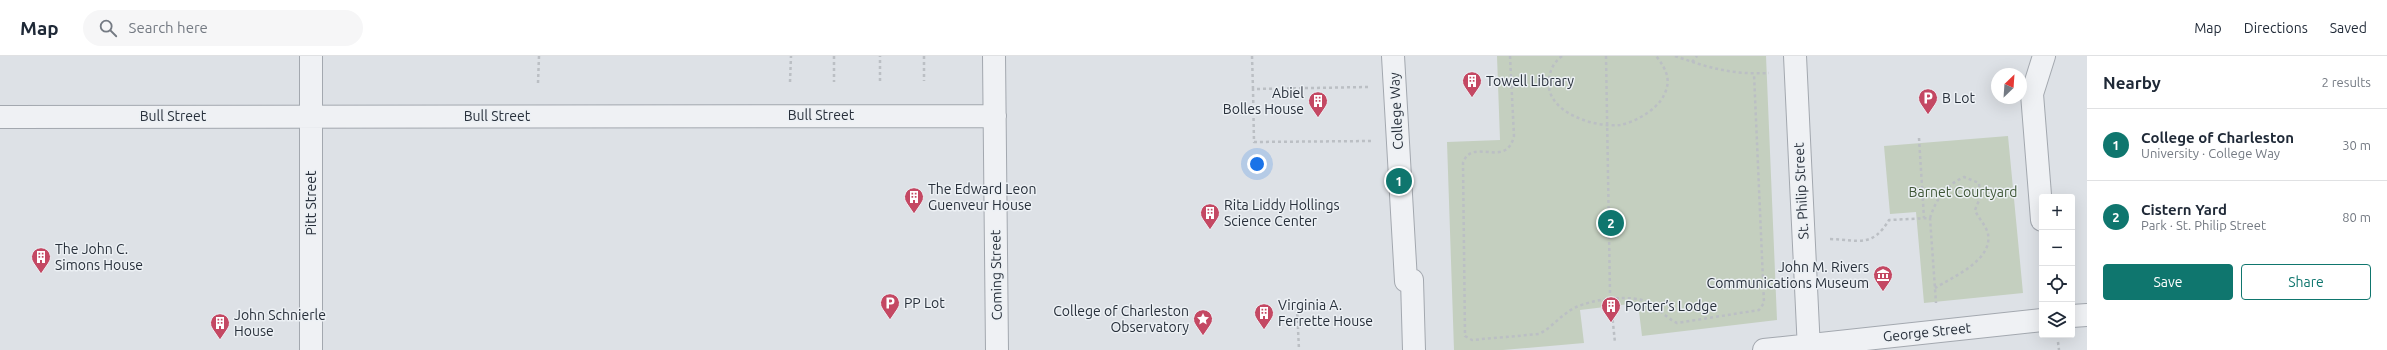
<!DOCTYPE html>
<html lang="en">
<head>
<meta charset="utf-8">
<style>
  body { margin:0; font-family:Ubuntu,sans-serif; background:#f6f6f7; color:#1f2937 }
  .controls { position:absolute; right:12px; bottom:12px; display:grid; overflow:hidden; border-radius:4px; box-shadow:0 4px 16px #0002 }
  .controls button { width:36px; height:36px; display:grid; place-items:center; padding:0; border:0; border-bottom:1px solid #e0e1e3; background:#fff; color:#1f2937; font:20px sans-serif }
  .compass { position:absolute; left:1991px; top:12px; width:36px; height:36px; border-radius:50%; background:#fff; box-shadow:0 4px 16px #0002; rotate:25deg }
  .you { position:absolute; left:1257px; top:108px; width:14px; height:14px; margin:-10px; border:3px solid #fff; border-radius:50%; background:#1a73e8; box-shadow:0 0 0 6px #1a73e833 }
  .badge { display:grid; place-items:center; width:26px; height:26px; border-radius:50%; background:#0f766e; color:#fff; font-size:13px; font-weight:700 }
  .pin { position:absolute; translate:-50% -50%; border:2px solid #fff; box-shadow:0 1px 4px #0006 }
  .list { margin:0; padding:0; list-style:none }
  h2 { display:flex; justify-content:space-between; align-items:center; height:52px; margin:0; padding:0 16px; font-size:17px }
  h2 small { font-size:13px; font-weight:400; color:#747a83 }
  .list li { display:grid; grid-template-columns:26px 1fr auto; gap:12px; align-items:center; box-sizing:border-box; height:72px; padding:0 16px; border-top:1px solid #e0e1e3 }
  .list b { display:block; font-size:15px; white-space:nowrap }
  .list p { margin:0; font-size:13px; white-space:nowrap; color:#747a83 }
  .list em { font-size:13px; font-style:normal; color:#747a83 }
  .actions { display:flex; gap:8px; padding:12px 16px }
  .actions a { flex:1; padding:9px 0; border:1px solid #0f766e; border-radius:4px; text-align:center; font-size:14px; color:#0f766e }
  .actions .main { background:#0f766e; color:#fff }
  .icon { flex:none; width:22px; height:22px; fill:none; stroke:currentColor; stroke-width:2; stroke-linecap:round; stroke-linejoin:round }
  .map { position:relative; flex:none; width:2087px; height:294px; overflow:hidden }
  header { display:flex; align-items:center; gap:24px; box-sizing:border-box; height:56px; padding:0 20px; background:#fff; border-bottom:1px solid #e0e1e3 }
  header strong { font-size:19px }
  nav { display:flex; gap:22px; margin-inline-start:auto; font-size:14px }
  .search { width:280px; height:36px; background:#f6f6f7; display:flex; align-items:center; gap:10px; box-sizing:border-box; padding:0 14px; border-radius:22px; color:#747a83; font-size:15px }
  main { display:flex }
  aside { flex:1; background:#fff }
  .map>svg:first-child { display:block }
  .green { fill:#c4cfbf }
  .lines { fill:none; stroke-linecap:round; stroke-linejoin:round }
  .minor-casing { stroke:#a3a8af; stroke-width:24 }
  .path { stroke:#bbbfc4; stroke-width:2.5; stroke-dasharray:3 3; stroke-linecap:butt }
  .minor { stroke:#eff1f4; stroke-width:22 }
  .labels { text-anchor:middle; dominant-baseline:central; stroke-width:3; stroke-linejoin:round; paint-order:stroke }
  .poi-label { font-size:14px; fill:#28303b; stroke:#ecf0f4; text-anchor:start }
  .street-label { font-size:14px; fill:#28303b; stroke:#ecf0f4 }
  .park-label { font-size:14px; fill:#3e5636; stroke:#ecf0f4 }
</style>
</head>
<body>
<header>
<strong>Map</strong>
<div class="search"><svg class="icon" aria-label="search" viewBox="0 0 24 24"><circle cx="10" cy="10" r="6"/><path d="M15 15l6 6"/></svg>Search here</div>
<nav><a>Map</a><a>Directions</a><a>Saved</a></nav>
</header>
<main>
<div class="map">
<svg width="2087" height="294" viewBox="0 0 2087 294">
  <rect width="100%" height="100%" fill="#dde1e6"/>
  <path class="green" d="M1497,0H1766L1777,264L1642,280L1638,247L1580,254L1584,287L1503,294H1454L1447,86L1500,84Z
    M2008,80L2023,237L1924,247L1916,156L1890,158L1884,90Z"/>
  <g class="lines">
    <g class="minor-casing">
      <path id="minor" d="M311,0V294
        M994,0L997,294
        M1393,0L1406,225L1412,224L1414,294
        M1795,0L1809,294
        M0,61L995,60
        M2042,164L2032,38L2044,0
        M2072,260L2087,259
        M1764,294L2042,264"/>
    </g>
    <path class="path" d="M834,0V26
      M924,0V25
      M1252,0L1253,33
      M1510,0L1514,80C1506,114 1472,80 1463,107L1465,280L1472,284L1539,278C1551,272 1557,263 1568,256C1583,244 1623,239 1642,244C1656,248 1664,261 1677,267L1759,254L1764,247L1754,18
      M1562,0C1554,6 1550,14 1549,23C1544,56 1594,72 1620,69C1635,66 1655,55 1663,41C1672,25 1667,14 1656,0
      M1606,0L1610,237L1615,287
      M1675,0C1709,12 1733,19 1769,17
      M1692,6L1697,0
      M880,25V0
      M790,26L791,0
      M538,27L539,0
      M1512,30L1548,29
      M1368,31L1253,33L1254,86L1372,85
      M1919,82L1924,162
      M1930,162C1936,143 1946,129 1964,121L1979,127L1980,142L1975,154C1978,162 1986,169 1988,178C1993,204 1953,221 1935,232
      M1830,183C1859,184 1872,192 1889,164L1930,162L1936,247
      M1297,252L1299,294
      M2058,286L2059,294"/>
    <use href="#minor" class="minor"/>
  </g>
  <defs>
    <g id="building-pin" transform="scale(1)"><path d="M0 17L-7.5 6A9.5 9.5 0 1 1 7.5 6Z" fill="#c44863" stroke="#ecf0f4"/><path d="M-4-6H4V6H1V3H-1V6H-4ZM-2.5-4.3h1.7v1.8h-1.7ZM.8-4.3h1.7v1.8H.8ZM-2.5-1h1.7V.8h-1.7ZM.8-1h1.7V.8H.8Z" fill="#fff"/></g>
    <g id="parking-pin" transform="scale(1)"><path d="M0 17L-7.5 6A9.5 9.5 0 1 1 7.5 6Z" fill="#c44863" stroke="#ecf0f4"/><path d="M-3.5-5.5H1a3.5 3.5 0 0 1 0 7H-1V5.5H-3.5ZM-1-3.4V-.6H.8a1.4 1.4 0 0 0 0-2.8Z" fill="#fff"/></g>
    <g id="museum-pin" transform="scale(1)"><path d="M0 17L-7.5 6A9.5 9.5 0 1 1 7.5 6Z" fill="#c44863" stroke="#ecf0f4"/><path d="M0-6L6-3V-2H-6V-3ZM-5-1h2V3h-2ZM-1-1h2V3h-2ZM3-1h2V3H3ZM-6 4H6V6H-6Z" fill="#fff"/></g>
    <g id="sight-pin" transform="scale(1)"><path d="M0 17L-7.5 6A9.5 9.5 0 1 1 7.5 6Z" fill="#c44863" stroke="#ecf0f4"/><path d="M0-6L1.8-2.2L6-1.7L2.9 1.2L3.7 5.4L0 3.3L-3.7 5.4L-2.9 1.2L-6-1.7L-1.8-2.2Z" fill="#fff"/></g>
  </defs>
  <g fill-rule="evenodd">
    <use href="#building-pin" x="1472" y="25"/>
    <use href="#parking-pin" x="1928" y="42"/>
    <use href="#building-pin" x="1318" y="45"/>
    <use href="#building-pin" x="914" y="141"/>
    <use href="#building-pin" x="1210" y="157"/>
    <use href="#building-pin" x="41" y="201"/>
    <use href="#museum-pin" x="1883" y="219"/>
    <use href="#parking-pin" x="890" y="247"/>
    <use href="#building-pin" x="1611" y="250"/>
    <use href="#building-pin" x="1264" y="257"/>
    <use href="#sight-pin" x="1203" y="263"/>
    <use href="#building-pin" x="220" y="267"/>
  </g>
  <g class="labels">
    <g class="poi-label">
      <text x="1486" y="25">Towell Library</text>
      <text x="1304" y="37" text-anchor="end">Abiel<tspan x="1304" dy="16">Bolles House</tspan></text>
      <text x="1942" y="42">B Lot</text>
      <text x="928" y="133">The Edward Leon<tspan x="928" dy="16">Guenveur House</tspan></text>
      <text x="1224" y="149">Rita Liddy Hollings<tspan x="1224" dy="16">Science Center</tspan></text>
      <text x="55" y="193">The John C.<tspan x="55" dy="16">Simons House</tspan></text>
      <text x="1869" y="211" text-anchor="end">John M. Rivers<tspan x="1869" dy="16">Communications Museum</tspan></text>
      <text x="904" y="247">PP Lot</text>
      <text x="1278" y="249">Virginia A.<tspan x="1278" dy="16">Ferrette House</tspan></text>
      <text x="1625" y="250">Porter’s Lodge</text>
      <text x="1189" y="255" text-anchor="end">College of Charleston<tspan x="1189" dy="16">Observatory</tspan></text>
      <text x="234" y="259">John Schnierle<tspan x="234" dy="16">House</tspan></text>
    </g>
    <g class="street-label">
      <text transform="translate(1396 55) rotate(-93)">College Way</text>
      <text x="821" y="59">Bull Street</text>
      <text x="173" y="60">Bull Street</text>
      <text x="497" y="60">Bull Street</text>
      <text transform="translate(1801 135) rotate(-93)">St. Philip Street</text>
      <text transform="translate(311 147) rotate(-90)">Pitt Street</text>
      <text transform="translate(996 219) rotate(-91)">Coming Street</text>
      <text transform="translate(1927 276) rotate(-6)">George Street</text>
    </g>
    <g class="park-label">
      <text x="1963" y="136">Barnet Courtyard</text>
    </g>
  </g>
</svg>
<div class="controls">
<button>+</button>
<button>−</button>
<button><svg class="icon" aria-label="locate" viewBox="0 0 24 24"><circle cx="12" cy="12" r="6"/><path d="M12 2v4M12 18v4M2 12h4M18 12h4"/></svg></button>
<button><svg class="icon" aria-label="layers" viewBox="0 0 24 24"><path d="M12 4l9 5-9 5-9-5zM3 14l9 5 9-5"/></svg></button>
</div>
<svg class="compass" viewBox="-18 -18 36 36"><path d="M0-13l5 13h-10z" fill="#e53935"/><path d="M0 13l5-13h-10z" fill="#747a83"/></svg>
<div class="you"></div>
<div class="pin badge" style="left:1399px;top:125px">1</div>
<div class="pin badge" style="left:1611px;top:167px">2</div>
</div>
<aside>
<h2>Nearby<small>2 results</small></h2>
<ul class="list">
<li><span class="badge">1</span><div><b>College of Charleston</b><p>University · College Way</p></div><em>30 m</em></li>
<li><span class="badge">2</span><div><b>Cistern Yard</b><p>Park · St. Philip Street</p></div><em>80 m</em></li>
</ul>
<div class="actions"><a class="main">Save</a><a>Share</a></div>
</aside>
</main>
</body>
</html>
